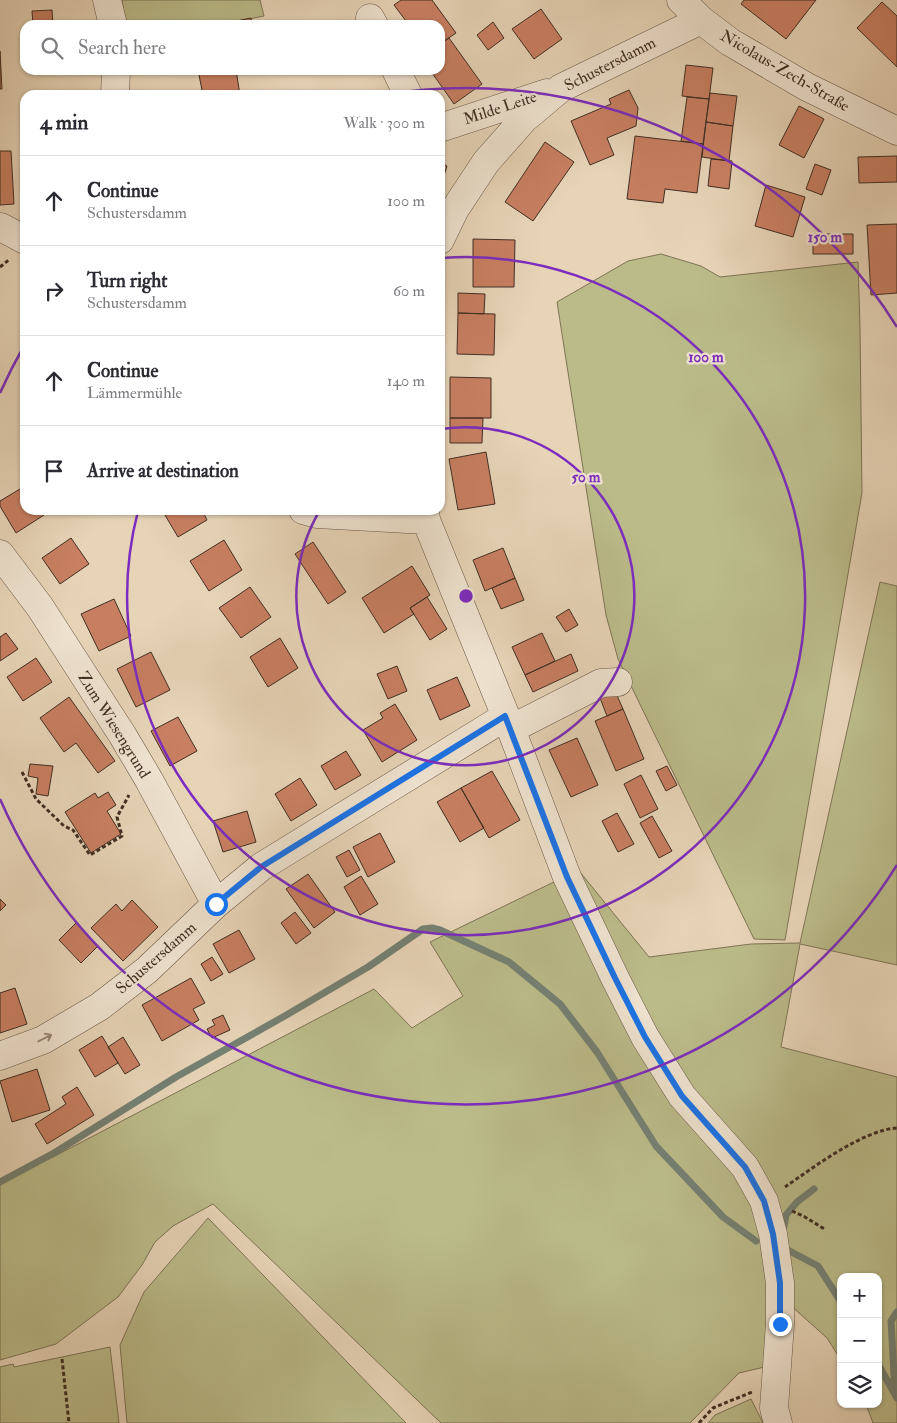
<!DOCTYPE html>
<html lang="en">
<head>
<meta charset="utf-8">
<style>
  body { margin:0; font-family:"IM FELL Double Pica",serif; background:#f7f7f7; color:#2b2b33 }
  .controls { position:absolute; right:15px; bottom:15px; display:grid; overflow:hidden; border-radius:10px; box-shadow:0 1px 4px #0004 }
  .controls button { width:45px; height:45px; display:grid; place-items:center; padding:0; border:0; border-bottom:1px solid #e1e1e2; background:#fff; color:#2b2b33; font:25px sans-serif }
  .stop { position:absolute; width:15px; height:15px; margin:-11px; border:4px solid #1a73e8; border-radius:50%; background:#fff }
  .stop.end { background:#1a73e8; border-color:#fff; box-shadow:0 1px 5px #0008 }
  .list { margin:0; padding:0; list-style:none }
  h2 { display:flex; justify-content:space-between; align-items:center; height:65px; margin:0; padding:0 20px; font-size:21px }
  h2 small { font-size:16px; font-weight:400; color:#7c7c81 }
  .list li { display:grid; grid-template-columns:32px 1fr auto; gap:15px; align-items:center; box-sizing:border-box; height:90px; padding:0 20px; border-top:1px solid #e1e1e2 }
  .list b { display:block; font-size:19px; white-space:nowrap }
  .list p { margin:0; font-size:16px; white-space:nowrap; color:#7c7c81 }
  .list em { font-size:16px; font-style:normal; color:#7c7c81 }
  .icon { flex:none; width:28px; height:28px; fill:none; stroke:currentColor; stroke-width:2; stroke-linecap:round; stroke-linejoin:round }
  .map { position:relative; flex:none; width:897px; height:1423px; overflow:hidden }
  .search { position:absolute; background:#fff; box-shadow:0 1px 4px #0004; left:20px; top:20px; width:425px; height:55px; display:flex; align-items:center; gap:12px; box-sizing:border-box; padding:0 18px; border-radius:15px; color:#7c7c81; font-size:19px }
  .panel { position:absolute; background:#fff; box-shadow:0 1px 4px #0004; left:20px; top:90px; width:425px; height:425px; border-radius:15px }
  .map>svg:first-child { display:block }
  .green { fill:#bbbb8a; stroke:#7e7456 }
  .lines { fill:none; stroke-linecap:round; stroke-linejoin:round }
  .stream { stroke:#758173; stroke-width:7 }
  .building { fill:#c87f62; stroke:#402e23 }
  .minor-casing { stroke:#6a5848; stroke-width:29 }
  .path { stroke:#402e23; stroke-width:3; stroke-dasharray:4 2.5; stroke-linecap:butt }
  .minor { stroke:#efe3d0; stroke-width:28 }
  .oneway { stroke:#98887a }
  .route { stroke:#1a73e8; stroke-width:6 }
  .ring { fill:none; stroke:#7b2cbf; stroke-width:2.5 }
  .labels { text-anchor:middle; dominant-baseline:central; stroke-width:4.5; stroke-linejoin:round; paint-order:stroke }
  .street-label { font-size:16px; fill:#402e23; stroke:#efe3d0 }
  .centre { fill:#7b2cbf; stroke:#efe3d0; stroke-width:2.5 }
  .ring-label { font-size:15px; text-anchor:middle; font-weight:bold; fill:#7b2cbf; stroke:#efe3d0; stroke-width:4.5; stroke-linejoin:round; paint-order:stroke }
</style>
</head>
<body>
<div class="map">
<svg width="897" height="1423" viewBox="0 0 897 1423">
  <rect width="100%" height="100%" fill="#e7d4b7"/>
  <filter id="stains"><feTurbulence type="fractalNoise" baseFrequency=".004" numOctaves="4"/><feColorMatrix values="0 0 0 0 .2 0 0 0 0 .09 0 0 0 0 .02 0 0 0 .5 -.17"/></filter>
  <radialGradient id="worn" r=".72"><stop offset=".6" stop-color="#630" stop-opacity="0"/><stop offset="1" stop-color="#630" stop-opacity=".3"/></radialGradient>
  <path class="green" d="M122,0H260L264,16L217,25H126Z
    M661,254L701,266L720,277L858,262L860,328L862,493L785,940L754,939L618,659L606,615L557,302L628,261Z
    M880,582L897,586V965L800,944L781,1047L897,1077V1423H873L866,1404H878V1277H841V1360L827,1338L789,1304L779,1233L687,1091L576,873L580,872L649,957L751,944L800,943Z
    M558,880L740,1173L762,1213L773,1282L769,1366L739,1373L690,1423H441L213,1204L173,1226L155,1242L142,1265L118,1297L56,1344L0,1360V1183L55,1156L374,989L412,1028L463,996L430,942Z
    M208,1218L406,1423H127L120,1345L144,1292Z
    M110,1347L119,1423H0V1367L13,1364L14,1367Z
    M751,1399L763,1423H708L715,1415Z"/>
  <g class="lines">
    <path class="stream" d="M0,1182L54,1153L176,1077L283,1017L368,967L423,929L432,928L440,930L509,962L560,1004L597,1052L656,1146L723,1217L756,1241
      M783,1231L786,1215L797,1202L814,1189
      M782,1247L818,1266L841,1302
      M878,1364L897,1398
      M895,1393L891,1321L897,1312"/>
  </g>
  <path class="building" d="M401,0H432L456,33L440,44V25H409L394,5Z
    M744,0H816L786,39L741,4Z
    M882,2L897,16V67L857,28Z
    M541,9L562,39L534,59L512,29Z
    M52,10L53,25H33L32,11Z
    M251,18L252,25H217Z
    M493,22L504,38L488,50L477,35Z
    M449,38L482,84L454,104L430,70H440V44Z
    M0,51L2,89H0Z
    M686,65L713,68L709,99L682,96Z
    M198,70H236L240,95H203Z
    M629,90L638,108L636,126L607,138L614,155L590,165L571,121L611,104L609,99Z
    M710,93L737,96L733,126L706,122Z
    M687,97L709,99L703,144L681,141Z
    M799,106L824,119L804,158L779,145Z
    M706,122L733,126L729,161L702,157Z
    M635,136L703,144L697,193L665,189L663,203L627,199Z
    M545,142L574,162L533,221L505,202Z
    M0,151H11L14,204L0,205Z
    M897,156V182L859,183L858,157Z
    M711,159L732,161L729,189L708,186Z
    M440,163L447,166L440,188Z
    M815,164L831,170L822,195L806,189Z
    M766,185L805,197L793,237L755,226Z
    M897,224V293L871,295L867,225Z
    M813,234H853V254H813Z
    M473,239L515,240L514,287H473Z
    M458,293L485,294L484,314L458,313Z
    M458,313L495,314L494,355L457,354Z
    M450,377L491,378V418H450Z
    M450,418H483L482,443H450Z
    M486,452L495,504L458,510L449,459Z
    M25,486V510H41L44,515L16,533L0,506V501Z
    M162,510H202L207,520L178,537Z
    M71,538L89,564L60,584L42,558Z
    M224,540L242,570L209,591L190,561Z
    M313,542L346,592L328,604L295,554Z
    M503,548L515,578L485,591L473,560Z
    M412,566L430,595L410,608L414,614L384,633L362,598Z
    M515,578L524,600L501,609L492,588Z
    M250,587L271,617L241,638L219,608Z
    M427,597L447,629L430,640L410,608Z
    M114,599L131,636L99,651L81,614Z
    M569,609L578,625L566,632L556,617Z
    M6,633L18,649L0,661V637Z
    M542,633L555,661L525,675L512,647Z
    M280,638L298,668L268,687L250,657Z
    M151,652L170,690L136,707L117,669Z
    M571,654L578,671L533,692L525,675Z
    M36,658L52,682L23,701L7,677Z
    M397,666L407,691L388,699L377,674Z
    M457,677L470,706L440,720L427,690Z
    M615,691L623,709L607,716L600,698Z
    M69,697L115,761L98,773L76,743L64,752L40,718Z
    M395,704L417,740L382,762L363,730L383,718L380,713Z
    M623,709L644,759L616,771L595,721Z
    M178,717L197,751L170,766L151,731Z
    M577,738L598,785L571,797L549,750Z
    M346,751L361,775L335,790L321,766Z
    M30,764L53,766L48,796L36,794L38,778L28,776Z
    M667,766L677,785L666,791L656,771Z
    M492,771L520,820L489,838L461,788Z
    M641,775L658,809L640,818L624,784Z
    M300,778L317,805L291,821L275,794Z
    M461,788L484,828L460,842L437,802Z
    M108,792L116,805L107,811L121,834L91,853L65,812L95,793L98,798Z
    M247,811L256,842L223,852L213,821Z
    M617,813L634,844L618,852L602,821Z
    M652,816L672,851L659,858L640,823Z
    M380,833L395,862L368,877L353,847Z
    M349,850L360,870L347,877L336,857Z
    M308,874L335,912L314,928L286,889Z
    M361,876L378,904L360,915L344,887Z
    M0,899L6,905L0,911Z
    M132,900L158,927L123,961L91,928L116,904L122,911Z
    M295,912L311,933L296,944L281,923Z
    M76,923L98,946L81,963L59,940Z
    M239,930L255,959L229,973L213,944Z
    M212,957L223,974L211,981L201,964Z
    M191,978L205,1003L193,1009L199,1020L162,1041L142,1005Z
    M15,988L27,1024L0,1033V993Z
    M223,1015L230,1030L212,1038L207,1029L215,1025L212,1020Z
    M102,1036L118,1063L95,1077L79,1050Z
    M123,1037L140,1065L125,1074L108,1047Z
    M37,1069L50,1110L12,1122L0,1081Z
    M77,1087L94,1115L47,1144L35,1124L66,1104L62,1097Z"/>
  <g class="lines">
    <g class="minor-casing">
      <path id="minor" d="M107,0L113,25
        M681,0L701,20L730,42L807,87L897,131
        M370,18L374,25
        M396,70L408,95
        M115,95L116,70
        M440,128L547,93
        M1,227L25,240
        M440,240L455,209L486,162L524,119L561,88L701,20
        M303,510L317,514L426,520
        M425,510L426,520L511,729L567,877L615,978L645,1037L682,1096L745,1167L764,1201L773,1234L780,1283V1324L774,1408L778,1423
        M0,554L40,607L123,736L149,780L216,904
        M511,729L601,683L618,682
        M0,1056L43,1040L99,1007L147,970L216,904L261,867L505,717"/>
    </g>
    <path class="path" d="M0,267L10,259
      M22,772L36,799L64,826L73,830L90,855L122,836L117,817L129,795
      M785,1187C814,1167 863,1130 897,1128
      M792,1211L805,1217L826,1230
      M62,1359L69,1423
      M699,1423L713,1408L752,1392"/>
    <use href="#minor" class="minor"/>
  </g>
  <defs><path id="oneway-shaft" d="M-6 0H5M1.5-3L5.5 0L1.5 3" fill="none" stroke-width="1.6" stroke-linecap="round" stroke-linejoin="round" transform="scale(1.25)"/></defs>
  <use class="oneway" href="#oneway-shaft" transform="translate(45 1038) rotate(-27)"/>
  <g class="lines">
    <path class="route" d="M216,904L261,867L505,716L567,877L615,978L645,1037L682,1096L745,1167L764,1201L773,1234L780,1283V1324"/>
  </g>
  <g class="ring">
    <path d="M441 429A169 169 0 1 1 320 510"/>
    <path d="M442 258A339 339 0 1 1 138 511"/>
    <path d="M897 865A508 508 0 0 1 0 799M0 393A508 508 0 0 1 24 346M382 95A508 508 0 0 1 897 327"/>
  </g>
  <g class="labels">
    <g class="street-label">
      <text transform="translate(610 64) rotate(-27)">Schustersdamm</text>
      <text transform="translate(785 71) rotate(30)">Nicolaus-Zech-Straße</text>
      <text transform="translate(500 108) rotate(-18)">Milde Leite</text>
      <text transform="translate(114 725) rotate(58)">Zum Wiesengrund</text>
      <text transform="translate(156 958) rotate(-41)">Schustersdamm</text>
    </g>
  </g>
  <circle cx="466" cy="596" r="8" class="centre"/>
  <g class="ring-label">
    <text x="825" y="242">150 m</text>
    <text x="706" y="362">100 m</text>
    <text x="586" y="482">50 m</text>
  </g>
  <rect width="100%" height="100%" filter="url(#stains)"/>
  <rect width="100%" height="100%" fill="url(#worn)"/>
</svg>
<div class="controls">
<button>+</button>
<button>−</button>
<button><svg class="icon" aria-label="layers" viewBox="0 0 24 24"><path d="M12 4l9 5-9 5-9-5zM3 14l9 5 9-5"/></svg></button>
</div>
<div class="stop" style="left:216px;top:904px"></div>
<div class="stop end" style="left:780px;top:1324px"></div>
<div class="search"><svg class="icon" aria-label="search" viewBox="0 0 24 24"><circle cx="10" cy="10" r="6"/><path d="M15 15l6 6"/></svg>Search here</div>
<section class="panel">
<h2>4 min<small>Walk · 300 m</small></h2>
<ul class="list">
<li><svg class="icon" aria-label="ahead" viewBox="0 0 24 24"><path d="M12 20V5M6 11l6-6 6 6"/></svg><div><b>Continue</b><p>Schustersdamm</p></div><em>100 m</em></li>
<li><svg class="icon" aria-label="right" viewBox="0 0 24 24"><path d="M7 20v-9h11M14 6l5 5-5 5"/></svg><div><b>Turn right</b><p>Schustersdamm</p></div><em>60 m</em></li>
<li><svg class="icon" aria-label="ahead" viewBox="0 0 24 24"><path d="M12 20V5M6 11l6-6 6 6"/></svg><div><b>Continue</b><p>Lämmermühle</p></div><em>140 m</em></li>
<li><svg class="icon" aria-label="arrive" viewBox="0 0 24 24"><path d="M6 21V4h12l-3 4 3 4H6"/></svg><div><b>Arrive at destination</b></div></li>
</ul>
</section>
</div>
</body>
</html>
